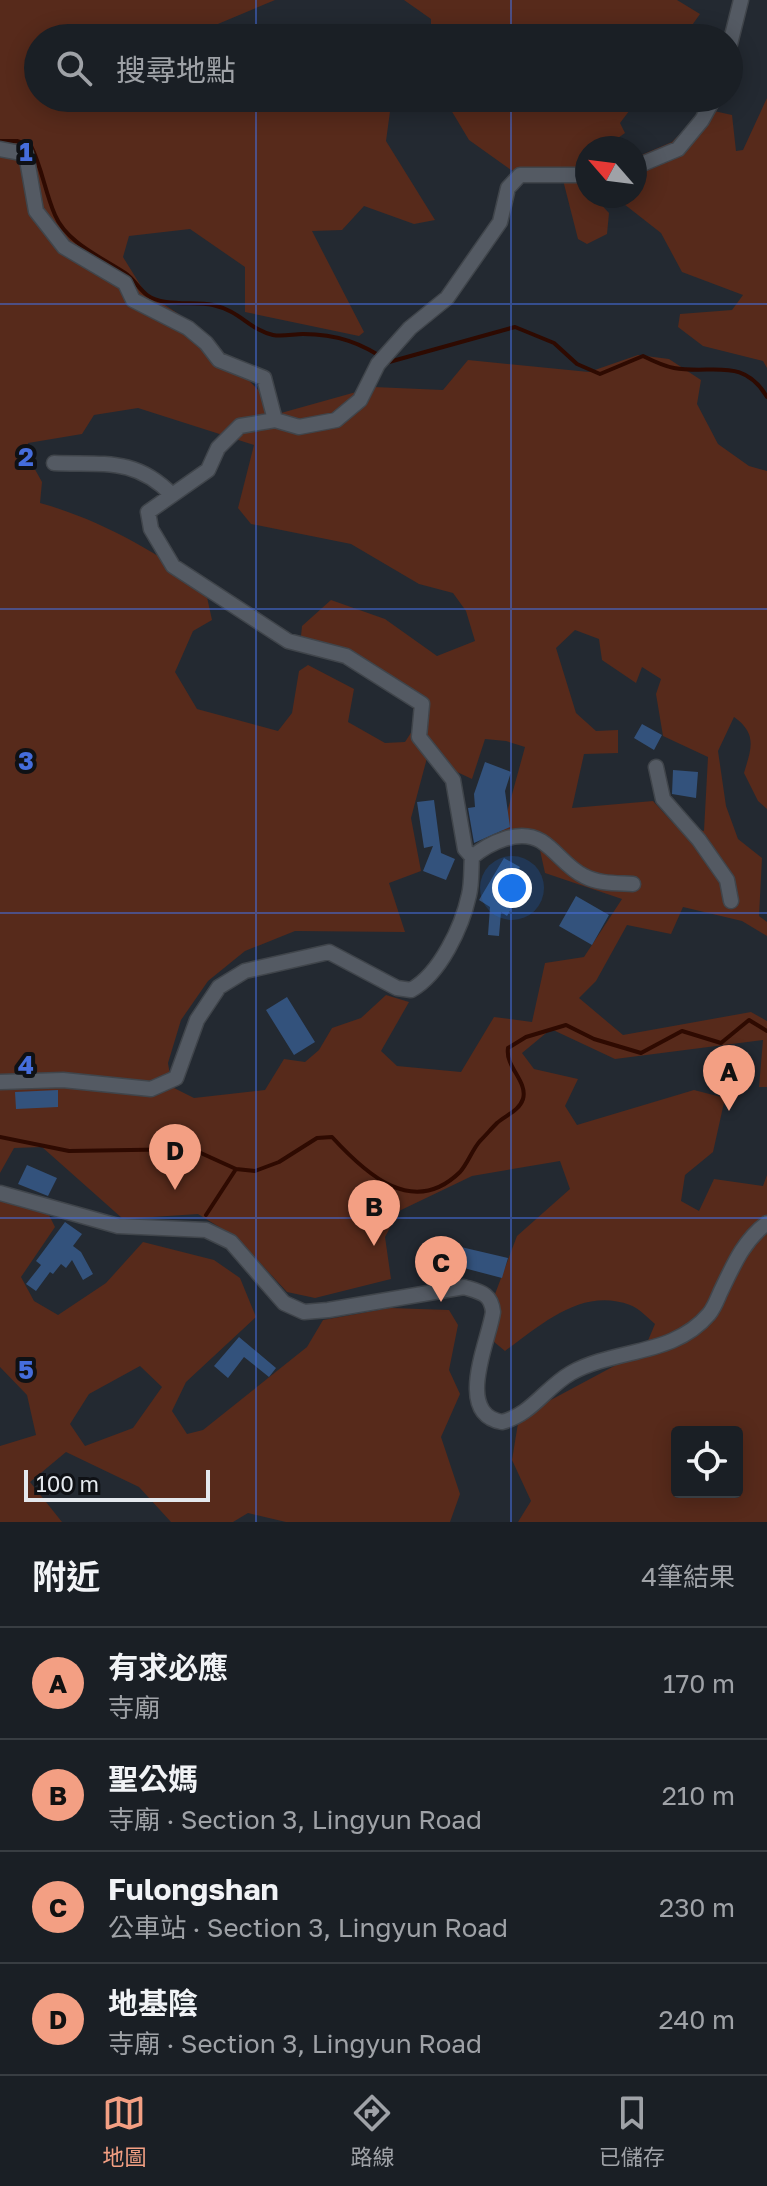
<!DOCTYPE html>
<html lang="zh-TW">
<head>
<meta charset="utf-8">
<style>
  body { margin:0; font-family:"Golos Text","Noto Sans TC",sans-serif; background:#272c32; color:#f1f3f6 }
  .controls { position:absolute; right:24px; bottom:24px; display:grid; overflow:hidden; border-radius:8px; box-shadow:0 4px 20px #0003 }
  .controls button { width:72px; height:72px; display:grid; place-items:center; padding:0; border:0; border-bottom:2px solid #383d42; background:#1a1f25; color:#f1f3f6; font:40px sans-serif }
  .compass { position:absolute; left:575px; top:136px; width:72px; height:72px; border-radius:50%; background:#1a1f25; box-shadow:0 4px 20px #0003; rotate:298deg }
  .scale { position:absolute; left:24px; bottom:20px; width:186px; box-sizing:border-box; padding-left:8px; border:4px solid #e4e8ed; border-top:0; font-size:22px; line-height:28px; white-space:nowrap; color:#e4e8ed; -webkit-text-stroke:6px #0f1115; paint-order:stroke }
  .you { position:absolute; left:512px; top:888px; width:28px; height:28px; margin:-20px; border:6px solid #fff; border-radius:50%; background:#1a73e8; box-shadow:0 0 0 12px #1a73e833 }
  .badge { display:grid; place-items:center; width:52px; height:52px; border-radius:50%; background:#f39f83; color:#111; font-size:26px; font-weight:700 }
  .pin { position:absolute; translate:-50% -66px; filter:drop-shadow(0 2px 4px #0008) }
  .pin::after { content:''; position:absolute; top:42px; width:28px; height:24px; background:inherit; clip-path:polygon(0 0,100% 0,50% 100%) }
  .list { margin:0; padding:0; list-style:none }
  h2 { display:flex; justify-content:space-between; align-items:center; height:104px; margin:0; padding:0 32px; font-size:34px }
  h2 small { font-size:26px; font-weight:400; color:#9fa2a7 }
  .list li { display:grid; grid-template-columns:52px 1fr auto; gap:24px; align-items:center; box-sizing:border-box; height:112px; padding:0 32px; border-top:2px solid #383d42 }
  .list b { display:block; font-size:30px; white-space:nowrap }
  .list p { margin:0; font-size:26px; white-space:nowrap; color:#9fa2a7 }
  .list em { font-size:26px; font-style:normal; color:#9fa2a7 }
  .icon { flex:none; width:44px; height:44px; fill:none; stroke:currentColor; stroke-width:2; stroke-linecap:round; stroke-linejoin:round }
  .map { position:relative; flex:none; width:767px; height:1522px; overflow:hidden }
  .search { position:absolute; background:#1a1f25; box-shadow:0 4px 20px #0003; left:24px; right:24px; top:24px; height:88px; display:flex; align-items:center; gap:20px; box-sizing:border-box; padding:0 28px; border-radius:44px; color:#9fa2a7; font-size:30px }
  .sheet { height:552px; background:#1a1f25 }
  nav { display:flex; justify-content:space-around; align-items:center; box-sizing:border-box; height:112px; border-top:2px solid #383d42; background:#1a1f25; font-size:22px; color:#9fa2a7 }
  nav a { display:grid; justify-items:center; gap:4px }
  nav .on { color:#f39f83 }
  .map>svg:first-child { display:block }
  .green { fill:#572a1b; fill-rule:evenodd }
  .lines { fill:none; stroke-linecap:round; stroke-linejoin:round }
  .stream { stroke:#2e0a01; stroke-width:4 }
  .building { fill:#33527c }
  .minor-casing { stroke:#40454b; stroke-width:17 }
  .minor { stroke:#545a63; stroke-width:14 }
  .grid { fill:none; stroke:#456ddc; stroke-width:2; stroke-opacity:0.55 }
  .grid-label { font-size:26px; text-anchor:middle; font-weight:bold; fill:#456ddc; stroke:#0f1115; stroke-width:8; stroke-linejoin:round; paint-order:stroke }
</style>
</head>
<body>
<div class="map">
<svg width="767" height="1522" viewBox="0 0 767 1522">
  <rect width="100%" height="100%" fill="#232931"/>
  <path class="green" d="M0,0H275L206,29L212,38H38V98H402L391,104L386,141L435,220L414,224L364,206L342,230L312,231L364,332L359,336L245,312V267L190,229L129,236L123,257L144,291L192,323L281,413L374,387L443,390L468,360L589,372L638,355L669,359L701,380L697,404L718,444L749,466L767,471V809L758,801L744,773C751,749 758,734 734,717L718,751L726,806L738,839L762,858L759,916L767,922V936L742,921L683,907L671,934L627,925L596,981L579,998L623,1035L751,1012L767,1021V1087H759L763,1040L615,1059L551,1029L522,1053L534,1069L578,1079L565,1106L577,1125L694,1090L725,1098L713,1152L685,1175L681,1201L699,1211L714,1179L763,1186L767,1175V1522H518L531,1501L512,1460L519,1417L644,1350L655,1324C648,1318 639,1308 630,1305C582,1287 542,1324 505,1351L481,1331L517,1236L570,1189L560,1161L472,1176L399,1211L385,1237L391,1279L315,1298L287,1292L237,1238L198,1214L123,1219L42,1147L14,1148L0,1173ZM138,408L254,445L238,508L251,524L351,544L419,584L453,593L466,611L475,641L437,656L385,619L331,600L302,626L301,636L331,647L413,705L416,725L405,742L385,743L348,722L354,689L308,665L299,671L292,713L278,731L197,709L175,672L193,631L212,620L205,588C155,551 101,520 40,503L42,482L27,455L28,443L82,434L94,415ZM575,630L599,639L602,660L636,683L642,667L661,679L656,694L663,736L708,757L704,831L673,823L653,801L572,808L584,754L618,753V730L596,731L576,713L556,648ZM485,739L506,741L525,747L502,831L538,841L545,873L622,899L584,957L545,963L532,1022L494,1017L461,1072L397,1066L381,1051L409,1002L386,995L361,1018L332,1028L319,1050L305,1062L284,1059L265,1090L194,1098L172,1087L168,1063L181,1020L208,981L245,951L295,931L405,932L389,883L421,871L411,818L427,758L472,779ZM677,1432H737V1492H677Z
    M404,0H677L700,14L683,38H431V19Z
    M439,98H639L620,123L625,133L604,148H587V196H593L609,213L607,234L587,244L578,239L563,180L511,170L469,140L445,100Z
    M767,98V368L763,361L703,346L678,327L680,314L732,310L743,295L682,272L661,233L624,204L627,196H635V169L639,156L672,142L705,109L732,115L736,151L743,150Z
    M0,1201L48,1213L55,1227L21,1277L34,1301L58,1315L106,1283L143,1242L214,1260L240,1278L256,1317L186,1382L172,1411L187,1434L203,1430L307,1347L323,1320L390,1308L449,1310L458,1325L449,1370L460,1394L441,1437L460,1494L450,1522H286L248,1513L233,1522H171L139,1487L66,1452L30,1482L62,1522H0V1446L36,1435L27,1395L0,1367ZM140,1366L162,1387L133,1428L85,1446L70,1424L89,1394Z"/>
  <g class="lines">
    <path class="stream" d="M0,141H17L31,146C42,168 45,192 55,215C67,243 101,257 125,273C134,279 139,289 147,295C163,307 194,301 213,305C240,311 250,330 273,335C282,337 294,334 303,334C337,334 362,343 389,362L515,327L554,343L577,364L600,374L643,356C653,361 663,366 674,368C712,375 743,356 767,397
      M0,1137L69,1151L192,1149L236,1169L255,1171L279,1162L317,1138L332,1137C366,1174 413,1218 460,1172C468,1163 472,1150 480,1141C486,1135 491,1129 497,1123C506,1115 519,1111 523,1099C528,1081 505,1067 508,1048L526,1037L566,1025L594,1039L641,1053L682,1031L721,1043L749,1020L767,1031
      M206,1215L236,1169"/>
  </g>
  <path class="building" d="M642,724L662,735L654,750L634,738Z
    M485,762L511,772L505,791L510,827L474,843L468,808L475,807L474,794Z
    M673,770L698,772L696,798L672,794Z
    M434,800L441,853L455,859L446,880L423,871L433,846L424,848L417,802Z
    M504,858L520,867L504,896L515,902L507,916L501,912L499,936L488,935L490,907L479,900Z
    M576,896L609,915L592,945L559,926Z
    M287,997L315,1042L294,1055L266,1010Z
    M58,1090V1107L16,1109L15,1092Z
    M27,1165L57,1178L48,1196L18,1184Z
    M65,1222L82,1234L73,1246L81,1252L93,1274L83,1280L72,1260L66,1268L61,1264L53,1274L50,1272L36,1291L26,1284L41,1265L36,1261Z
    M461,1247L508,1258L502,1278L460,1267L420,1277L415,1258Z
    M239,1337L276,1368L269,1377L244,1357L228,1378L214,1366Z"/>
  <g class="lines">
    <g class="minor-casing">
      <path id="minor" d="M729,48L741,0
        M0,149L26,154L36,211L64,247L125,283L133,300L188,328L206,343L219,360L264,378L275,420L299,427L336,420L360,400L378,364L410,328L447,298L500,222L508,188L520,175H587
        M635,167L678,149L702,120L714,98
        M54,463C103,465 135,457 172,495
        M656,767L663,799L699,840L727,880L731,901
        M472,857C489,843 519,828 541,841C557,851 567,868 584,876C599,884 617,883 633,884
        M0,1082L63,1080L151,1089L176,1078L197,1020L219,987L245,971L329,952L397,988L411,990C440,974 462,927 469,895C472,883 471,869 472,857L465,849L453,780L419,737L422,704L346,656L288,641L173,566L151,529L148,512L208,470L218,448L240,426L275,420
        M0,1193L118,1226L206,1230L231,1242L284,1303L304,1312L328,1310L464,1287C480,1292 491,1293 493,1312C489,1341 454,1413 502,1422C532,1414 545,1388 571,1373C616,1348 674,1356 709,1314C714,1308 717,1300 720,1293C733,1266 743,1241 767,1223"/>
    </g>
    <use href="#minor" class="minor"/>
  </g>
  <path class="grid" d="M256,0V38M511,0V38M256,98V1522M511,98V1522M0,304H767M0,609H767M0,913H767M0,1218H767"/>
  <g class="grid-label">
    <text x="26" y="161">1</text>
    <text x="26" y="466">2</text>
    <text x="26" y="770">3</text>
    <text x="26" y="1074">4</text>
    <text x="26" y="1379">5</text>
  </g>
</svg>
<div class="controls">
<button><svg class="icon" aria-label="locate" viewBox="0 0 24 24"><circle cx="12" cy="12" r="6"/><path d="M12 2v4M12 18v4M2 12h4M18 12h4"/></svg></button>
</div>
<svg class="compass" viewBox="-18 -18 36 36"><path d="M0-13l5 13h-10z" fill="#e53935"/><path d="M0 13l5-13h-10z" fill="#9fa2a7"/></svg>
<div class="scale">100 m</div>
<div class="you"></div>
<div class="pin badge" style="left:729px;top:1111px">A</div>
<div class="pin badge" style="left:374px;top:1246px">B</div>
<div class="pin badge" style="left:441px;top:1302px">C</div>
<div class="pin badge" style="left:175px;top:1190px">D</div>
<div class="search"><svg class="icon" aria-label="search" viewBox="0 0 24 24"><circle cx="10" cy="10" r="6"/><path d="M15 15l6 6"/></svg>搜尋地點</div>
</div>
<section class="sheet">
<h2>附近<small>4筆結果</small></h2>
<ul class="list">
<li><span class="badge">A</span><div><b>有求必應</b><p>寺廟</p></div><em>170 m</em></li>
<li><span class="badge">B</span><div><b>聖公媽</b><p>寺廟 · Section 3, Lingyun Road</p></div><em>210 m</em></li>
<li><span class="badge">C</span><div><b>Fulongshan</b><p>公車站 · Section 3, Lingyun Road</p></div><em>230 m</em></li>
<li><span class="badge">D</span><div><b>地基陰</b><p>寺廟 · Section 3, Lingyun Road</p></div><em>240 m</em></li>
</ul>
</section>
<nav>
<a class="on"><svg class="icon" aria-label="map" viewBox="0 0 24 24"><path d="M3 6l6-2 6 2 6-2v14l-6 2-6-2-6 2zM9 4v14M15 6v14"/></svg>地圖</a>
<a><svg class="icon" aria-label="directions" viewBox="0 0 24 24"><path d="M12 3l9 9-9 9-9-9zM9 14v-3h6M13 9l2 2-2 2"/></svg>路線</a>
<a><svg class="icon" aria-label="saved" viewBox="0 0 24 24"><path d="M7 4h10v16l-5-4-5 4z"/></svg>已儲存</a>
</nav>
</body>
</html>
